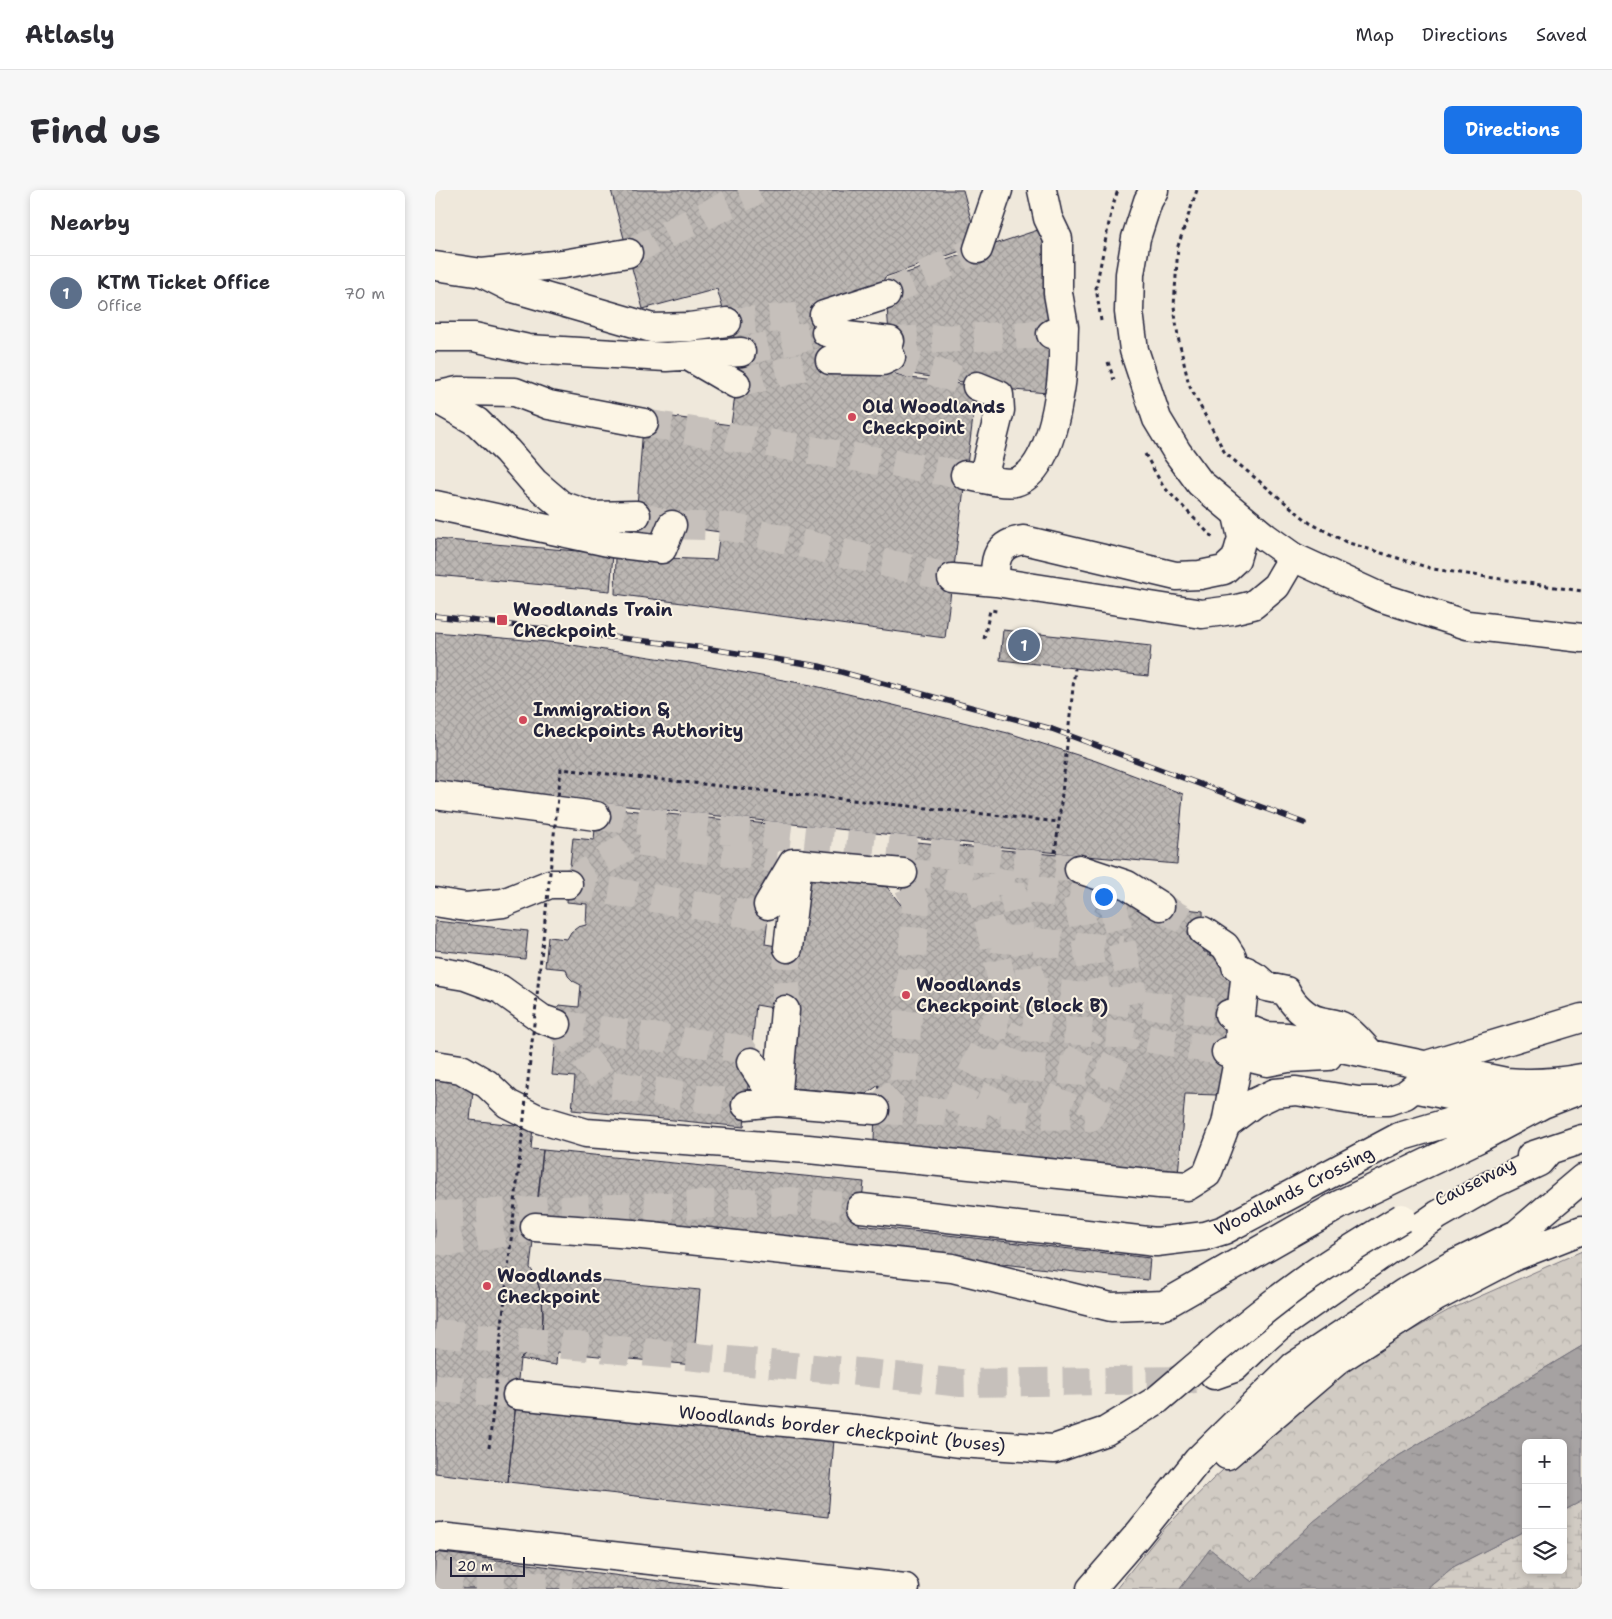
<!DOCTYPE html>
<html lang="en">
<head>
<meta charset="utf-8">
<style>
  body { margin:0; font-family:"Shantell Sans",sans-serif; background:#f7f7f7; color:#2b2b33 }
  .controls { position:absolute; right:15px; bottom:15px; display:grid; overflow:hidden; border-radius:8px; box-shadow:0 2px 8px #0003 }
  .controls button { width:45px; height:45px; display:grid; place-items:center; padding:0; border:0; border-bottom:1px solid #e1e1e2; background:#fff; color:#2b2b33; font:25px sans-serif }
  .scale { position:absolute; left:15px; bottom:12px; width:75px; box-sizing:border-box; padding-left:5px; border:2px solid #22223b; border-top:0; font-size:14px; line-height:18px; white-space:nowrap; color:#22223b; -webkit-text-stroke:4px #fcf5e5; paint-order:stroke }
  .you { position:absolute; left:668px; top:706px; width:18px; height:18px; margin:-12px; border:4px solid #fff; border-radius:50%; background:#1a73e8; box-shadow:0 0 0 8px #1a73e833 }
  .badge { display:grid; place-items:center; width:32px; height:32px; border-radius:50%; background:#1a73e8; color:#fff; font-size:16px; font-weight:700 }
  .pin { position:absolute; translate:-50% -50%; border:2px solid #fff; box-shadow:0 1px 5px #0006 }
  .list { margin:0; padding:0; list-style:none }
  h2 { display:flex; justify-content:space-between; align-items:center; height:65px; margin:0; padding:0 20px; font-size:21px }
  h2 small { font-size:16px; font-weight:400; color:#7c7c81 }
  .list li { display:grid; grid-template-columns:32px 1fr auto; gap:15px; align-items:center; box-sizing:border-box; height:75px; padding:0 20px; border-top:1px solid #e1e1e2 }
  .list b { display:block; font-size:19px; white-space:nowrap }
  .list p { margin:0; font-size:16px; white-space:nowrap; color:#7c7c81 }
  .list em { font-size:16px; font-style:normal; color:#7c7c81 }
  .icon { flex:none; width:28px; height:28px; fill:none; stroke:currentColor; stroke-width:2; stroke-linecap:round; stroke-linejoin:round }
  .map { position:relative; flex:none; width:1147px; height:1399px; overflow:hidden; border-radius:8px }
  header { display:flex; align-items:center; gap:30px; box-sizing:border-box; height:70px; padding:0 25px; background:#fff; border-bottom:1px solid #e1e1e2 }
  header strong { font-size:24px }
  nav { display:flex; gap:28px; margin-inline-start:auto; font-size:18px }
  .intro { display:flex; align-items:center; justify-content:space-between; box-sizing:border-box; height:120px; padding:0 30px }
  h1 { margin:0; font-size:35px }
  .button { padding:12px 22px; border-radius:8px; background:#1a73e8; color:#fff; font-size:18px; font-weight:700 }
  main { display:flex; gap:30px; padding:0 30px }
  aside { flex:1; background:#fff; border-radius:8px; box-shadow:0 2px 8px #0003 }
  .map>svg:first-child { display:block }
  .forest { fill:url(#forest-crowns); stroke:#7a767f }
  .wetland { fill:url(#wetland-marsh); stroke:#7a767f }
  .water { fill:url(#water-ripples); stroke:#716f79 }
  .building { fill:url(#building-cross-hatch); stroke:#22223b }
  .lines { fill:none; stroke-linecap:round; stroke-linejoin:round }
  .minor-tunnel { stroke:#c6c0bb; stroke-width:28; stroke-dasharray:28 14; stroke-linecap:butt }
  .highway-tunnel { stroke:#c6c0bb; stroke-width:28; stroke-dasharray:28 14; stroke-linecap:butt }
  .minor-casing { stroke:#22223b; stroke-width:31 }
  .major-casing { stroke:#22223b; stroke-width:31 }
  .highway-casing { stroke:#22223b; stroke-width:31 }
  .path { stroke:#22223b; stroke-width:3; stroke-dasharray:4 4; stroke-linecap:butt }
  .minor { stroke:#fcf5e5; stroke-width:28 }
  .major { stroke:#fcf5e5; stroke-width:28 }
  .highway { stroke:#fcf5e5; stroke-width:28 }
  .rail-casing { stroke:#22223b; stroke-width:5.5 }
  .rail { stroke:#fcf5e5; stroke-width:4; stroke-dasharray:11; stroke-linecap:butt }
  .highway-bridge-casing { stroke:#22223b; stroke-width:31; stroke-linecap:butt }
  .path-bridge { stroke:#22223b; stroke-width:3; stroke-dasharray:4 4; stroke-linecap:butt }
  .highway-bridge { stroke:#fcf5e5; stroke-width:28 }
  .poi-dot { fill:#d1495b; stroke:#fcf5e5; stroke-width:2 }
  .labels { text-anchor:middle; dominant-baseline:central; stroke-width:4; stroke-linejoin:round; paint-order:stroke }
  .poi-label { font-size:18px; font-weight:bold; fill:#22223b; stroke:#fcf5e5; text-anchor:start }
  .street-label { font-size:18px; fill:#22223b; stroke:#fcf5e5 }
</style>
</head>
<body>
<header>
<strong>Atlasly</strong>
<nav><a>Map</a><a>Directions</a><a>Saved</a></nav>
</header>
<div class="intro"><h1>Find us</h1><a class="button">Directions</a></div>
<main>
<aside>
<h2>Nearby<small></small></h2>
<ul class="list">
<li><span class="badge" style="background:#5c6f8a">1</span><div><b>KTM Ticket Office</b><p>Office</p></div><em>70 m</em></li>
</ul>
</aside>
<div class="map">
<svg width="1147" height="1399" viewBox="0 0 1147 1399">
  <defs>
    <pattern id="forest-crowns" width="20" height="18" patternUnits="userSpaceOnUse" patternTransform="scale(1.25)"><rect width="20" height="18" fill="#d1cbc3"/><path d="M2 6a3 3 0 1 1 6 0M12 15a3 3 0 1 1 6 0" fill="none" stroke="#b3aea8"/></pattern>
    <pattern id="wetland-marsh" width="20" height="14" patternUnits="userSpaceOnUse" patternTransform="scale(1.25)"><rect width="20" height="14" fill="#d1cbc3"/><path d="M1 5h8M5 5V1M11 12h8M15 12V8" fill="none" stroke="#b3aea8"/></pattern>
    <pattern id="water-ripples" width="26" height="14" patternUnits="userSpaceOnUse" patternTransform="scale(1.25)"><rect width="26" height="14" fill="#a6a2a2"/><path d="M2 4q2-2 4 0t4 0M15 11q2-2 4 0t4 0" fill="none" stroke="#878485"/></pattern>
    <pattern id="building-cross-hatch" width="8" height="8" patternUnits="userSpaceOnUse" patternTransform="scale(1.25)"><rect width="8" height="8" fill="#bcb7b3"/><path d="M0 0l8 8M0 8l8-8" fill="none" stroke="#a19d9b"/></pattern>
  </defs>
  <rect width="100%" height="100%" fill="#efe8db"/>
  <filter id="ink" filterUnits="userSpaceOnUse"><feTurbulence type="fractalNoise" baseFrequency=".02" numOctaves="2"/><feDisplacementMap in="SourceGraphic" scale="10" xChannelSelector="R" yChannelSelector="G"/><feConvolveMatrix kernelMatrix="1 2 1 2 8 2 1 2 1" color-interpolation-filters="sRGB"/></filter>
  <g filter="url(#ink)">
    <path class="forest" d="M1147,1061V1156L955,1271L878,1332L817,1392L775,1359L745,1399H681L730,1338L777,1290L830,1242L897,1190L958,1151L1014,1120Z"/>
    <path class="wetland" d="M1147,1311V1399H992L1018,1377L1091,1340V1380H1128V1321Z"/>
    <path class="water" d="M1147,1156V1311L1128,1321V1253H1091V1340L1018,1377L992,1399H745L775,1359L817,1392L878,1332L955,1271Z"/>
    <path class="building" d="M176,0H528L543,55L450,87L446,96L389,125L395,170L456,178L461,184L475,188L542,196L510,448L180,404L181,366L281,370L285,342L201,330L209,223L296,235L306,162L292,132L282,99L208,119Z
      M609,38L616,144L612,203L579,200L464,182L456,171L450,90Z
      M0,349L178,364L175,401L0,385Z
      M568,440L716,456L713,486L565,470Z
      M0,442L124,453L254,473L376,495L577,544L661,571L748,604L742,674L651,666L0,595Z
      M162,617L343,635L330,754L360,759L366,692L376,686L452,697L466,715L470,651L645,667L642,706L768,721L769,762H773V765L802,767L791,862L783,905L750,904L743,985L618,970L439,951L440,920L444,895L431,904L354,898L355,821L321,815L309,937L137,920L140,887L117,885L124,815L144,817L146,795L138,791L133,786L131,779L110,777L113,747L132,749L136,742L143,737L151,735L152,714L132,712L133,694L138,648L159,650Z
      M0,731L93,741L90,769L0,760Z
      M0,888L39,892L35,930L98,937L96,959L108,960L95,1078L100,1085L107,1106L108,1125L107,1141L100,1157L85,1169L73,1292L0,1283Z
      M108,960L429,992L424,1035L715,1068L713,1090L102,1023Z
      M100,1085L265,1100L258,1175L122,1162L121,1175L85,1169L100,1157L107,1141L108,1125L107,1106Z
      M81,1214L399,1249L393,1327L73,1292Z
      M0,1362L287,1399H0Z"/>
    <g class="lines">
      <path class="minor-tunnel" d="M193,63L323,0
        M451,105L487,86L543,59
        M292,132L389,125
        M201,325L237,335L295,337L517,388
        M557,748L688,760
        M350,820L353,758
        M541,873L674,884
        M440,920L468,896L481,714L468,683"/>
      <path class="highway-tunnel" d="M455,151L616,144
        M306,162L391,142
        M456,167L542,196
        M301,194L395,170
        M209,233L530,285
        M161,626L644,679
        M468,683L544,688L678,715L700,813
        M544,688L568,796L663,809L794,824
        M133,694L200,651L342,669
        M133,694L320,725L333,715
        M576,694L598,800
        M642,707L663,809
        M725,716L768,741
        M122,834L171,894L311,915
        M122,834L307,859L316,872
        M440,920L655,927L692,845
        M519,923L559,834L692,845L791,862
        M551,923L590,837
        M618,925L655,842
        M0,1025L355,1011L426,1018
        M0,1050L16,1052L100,1037
        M0,1143L434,1183L526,1193L753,1190L760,1189
        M0,1198L82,1205
        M0,1385L137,1399"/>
      <g class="minor-casing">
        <path id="minor" d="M543,59L563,0
          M0,76L47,83L128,74L193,63
          M47,83L75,97L217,138L254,137L292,132
          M389,125L451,105
          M0,208L42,232L72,261L99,292L126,315L157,326L201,325
          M0,315L178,353L227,359L237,335
          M802,325L807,348L801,369L789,380L765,385L741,386L589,350C563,353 558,368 561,392L767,424L797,420L818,415L841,396L858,367
          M517,388L561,392
          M353,758L363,673
          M0,875L26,879L52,894L73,914L101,928L151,943L373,959L724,994L753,996L772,984L791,934L819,913L840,903L861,901L923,911H953L970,905L979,898L1032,909L1088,913
          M342,912L350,820
          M791,934L804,865L805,834L811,781
          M0,1348L4,1347L470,1398"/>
      </g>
      <g class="major-casing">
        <path id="major" d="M719,0L713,11L701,48L695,84L694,122L699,160L722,229L742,262L765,293L830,347L858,367L945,407L1032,435L1147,448"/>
      </g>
      <g class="highway-casing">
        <path id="highway" d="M607,0L613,28L623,49V103L629,137L616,144
          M391,142L403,145L455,151
          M0,147H39L93,159L231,167L306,162
          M253,166L301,194
          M395,170L448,171L456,167
          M542,196L564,205L565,220L548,288
          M0,206L23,201L80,202L114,215L209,233
          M530,285C541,287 570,295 580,292C609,284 620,232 624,206C629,184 628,159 629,137
          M0,605L161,626
          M644,679L692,695L725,716
          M0,712L31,717L68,713L115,694H133
          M333,715L358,673L468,683
          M768,741L790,756L797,767
          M801,776L822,788L832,797L851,801C857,814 871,828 885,831C892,833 902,833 908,837C919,844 927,855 936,864
          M0,781L30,786L65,799L107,829L122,834
          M794,824L810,838L830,846L853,847L1071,892C1097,894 1122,893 1147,888
          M791,862L832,872L853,868L893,866
          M316,872L342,912L440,920
          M995,874L1147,828
          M311,915L342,912
          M1096,966L1147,949
          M426,1018L721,1052L770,1046L789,1040L964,947L1022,930L1082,919
          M100,1037L198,1044L517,1078L676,1117L729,1115L904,1015L1044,948L1108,914L1147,899
          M779,1185L799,1178L824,1154L843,1137L1003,1025L1055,995L1104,972L1114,960
          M82,1205L429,1240L524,1253L619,1259L671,1241L722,1210
          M792,1265L903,1170L1001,1107L1078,1067L1147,1040
          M656,1399L702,1346L763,1270L858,1177L969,1103L1016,1076L1082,1044L1147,989"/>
      </g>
      <path class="path" d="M762,0L743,56L739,116L743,147L754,195L790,263L875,333L911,352L998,379L1147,401
        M666,131L661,97L677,18L683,0
        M673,172L679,190
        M710,264L728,296L780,350
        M549,449L555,420L562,421
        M620,663L624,632"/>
      <use href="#minor" class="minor"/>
      <use href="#major" class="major"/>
      <use href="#highway" class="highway"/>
      <g class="rail-casing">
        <path id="rail" d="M0,426L270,458L384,476L617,539L869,633"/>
      </g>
      <use href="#rail" class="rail"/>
      <g class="highway-bridge-casing">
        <path id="highway-bridge" d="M722,1210C768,1171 814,1130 864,1094C897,1070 932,1049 967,1028"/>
      </g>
      <path class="path-bridge" d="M54,1258L126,579L624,632L640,478"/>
      <use href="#highway-bridge" class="highway-bridge"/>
    </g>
  </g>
  <g class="poi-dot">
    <circle cx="417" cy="227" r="5"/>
    <rect x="61" y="424" width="12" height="12" rx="2.5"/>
    <circle cx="88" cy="530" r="5"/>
    <circle cx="471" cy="805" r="5"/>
    <circle cx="52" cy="1096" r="5"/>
  </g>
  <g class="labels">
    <g class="poi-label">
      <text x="427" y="217">Old Woodlands<tspan x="427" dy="21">Checkpoint</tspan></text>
      <text x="78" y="420">Woodlands Train<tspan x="78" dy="21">Checkpoint</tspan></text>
      <text x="98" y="520">Immigration &amp;<tspan x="98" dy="21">Checkpoints Authority</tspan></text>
      <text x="481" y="795">Woodlands<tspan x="481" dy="21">Checkpoint (Block B)</tspan></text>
      <text x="62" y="1086">Woodlands<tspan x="62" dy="21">Checkpoint</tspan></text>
    </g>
    <g class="street-label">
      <text transform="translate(1040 992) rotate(-26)">Causeway</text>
      <text transform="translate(859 1001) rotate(-27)">Woodlands Crossing</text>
      <text transform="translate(407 1239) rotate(6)">Woodlands border checkpoint (buses)</text>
    </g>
  </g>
</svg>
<div class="controls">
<button>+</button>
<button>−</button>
<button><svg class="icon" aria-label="layers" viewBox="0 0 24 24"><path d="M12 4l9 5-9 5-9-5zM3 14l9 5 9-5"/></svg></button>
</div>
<div class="scale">20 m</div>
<div class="you"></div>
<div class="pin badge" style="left:589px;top:455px;background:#5c6f8a">1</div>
</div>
</main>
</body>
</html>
